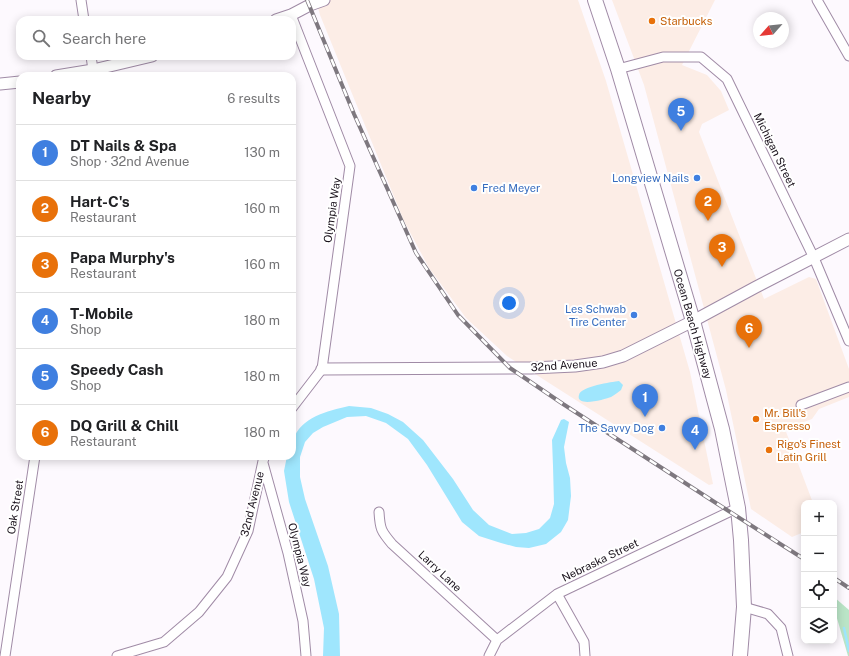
<!DOCTYPE html>
<html lang="en">
<head>
<meta charset="utf-8">
<style>
  body { margin:0; font-family:"Public Sans",sans-serif; background:#f6f6f6; color:#202124 }
  .controls { position:absolute; right:12px; bottom:12px; display:grid; overflow:hidden; border-radius:8px; box-shadow:0 2px 10px #0003 }
  .controls button { width:36px; height:36px; display:grid; place-items:center; padding:0; border:0; border-bottom:1px solid #e0e0e0; background:#fff; color:#202124; font:20px sans-serif }
  .compass { position:absolute; left:753px; top:12px; width:36px; height:36px; border-radius:50%; background:#fff; box-shadow:0 2px 10px #0003; rotate:243deg }
  .you { position:absolute; left:509px; top:303px; width:14px; height:14px; margin:-10px; border:3px solid #fff; border-radius:50%; background:#1a73e8; box-shadow:0 0 0 6px #1a73e833 }
  .badge { display:grid; place-items:center; width:26px; height:26px; border-radius:50%; background:#0b8043; color:#fff; font-size:13px; font-weight:700 }
  .pin { position:absolute; translate:-50% -33px; filter:drop-shadow(0 1px 2px #0008) }
  .pin::after { content:''; position:absolute; top:21px; width:14px; height:12px; background:inherit; clip-path:polygon(0 0,100% 0,50% 100%) }
  .list { margin:0; padding:0; list-style:none }
  h2 { display:flex; justify-content:space-between; align-items:center; height:52px; margin:0; padding:0 16px; font-size:17px }
  h2 small { font-size:13px; font-weight:400; color:#757577 }
  .list li { display:grid; grid-template-columns:26px 1fr auto; gap:12px; align-items:center; box-sizing:border-box; height:56px; padding:0 16px; border-top:1px solid #e0e0e0 }
  .list b { display:block; font-size:15px; white-space:nowrap }
  .list p { margin:0; font-size:13px; white-space:nowrap; color:#757577 }
  .list em { font-size:13px; font-style:normal; color:#757577 }
  .icon { flex:none; width:22px; height:22px; fill:none; stroke:currentColor; stroke-width:2; stroke-linecap:round; stroke-linejoin:round }
  .map { position:relative; flex:none; width:849px; height:656px; overflow:hidden }
  .search { position:absolute; background:#fff; box-shadow:0 2px 10px #0003; left:16px; top:16px; width:280px; height:44px; display:flex; align-items:center; gap:10px; box-sizing:border-box; padding:0 14px; border-radius:12px; color:#757577; font-size:15px }
  .panel { position:absolute; background:#fff; box-shadow:0 2px 10px #0003; left:16px; top:72px; width:280px; height:388px; border-radius:12px }
  .map>svg:first-child { display:block }
  .commercial { fill:#fcede6 }
  .green { fill:#bae5c7 }
  .water { fill:#9fe6fd }
  .lines { fill:none; stroke-linecap:round; stroke-linejoin:round }
  .stream { stroke:#9fe6fd; stroke-width:2.5 }
  .minor-casing { stroke:#a08ba6; stroke-width:11 }
  .tertiary-casing { stroke:#a08ba6; stroke-width:13 }
  .primary-casing { stroke:#a08ba6; stroke-width:16 }
  .minor { stroke:#fff; stroke-width:9 }
  .tertiary { stroke:#fff; stroke-width:11 }
  .primary { stroke:#fff; stroke-width:14 }
  .rail-casing { stroke:#7e787f; stroke-width:4 }
  .rail { stroke:#fff; stroke-width:2.5; stroke-dasharray:8; stroke-linecap:butt }
  .food-dot { fill:#e8710a; stroke:#fff; stroke-width:1.5 }
  .shop-dot { fill:#3f7fe0; stroke:#fff; stroke-width:1.5 }
  .labels { text-anchor:middle; dominant-baseline:central; stroke-width:4; stroke-linejoin:round; paint-order:stroke }
  .food-label { font-size:11px; fill:#c56008; stroke:#fff; text-anchor:start }
  .street-label { font-size:11px; fill:#1a121c; stroke:#fff }
  .shop-label { font-size:11px; fill:#366cbe; stroke:#fff; text-anchor:end }
</style>
</head>
<body>
<div class="map">
<svg width="849" height="656" viewBox="0 0 849 656">
  <rect width="100%" height="100%" fill="#fdf9fe"/>
  <path class="commercial" d="M316,0H578L606,81L690,372L713,484L709,485L507,356L466,318L429,268L404,221L320,15Z
    M612,0H715L682,65L707,75L721,91L729,110L702,124L699,132L764,299L809,277L816,279L849,369V397L819,409L812,419L785,429L813,503H804V532L792,537L751,509L726,390L644,85Z"/>
  <path class="green" d="M834,597L849,610V656H848L834,608Z"/>
  <path class="water" d="M619,381L623,385L621,390C618,392 615,395 611,397C606,399 575,408 579,395C581,386 612,382 619,381Z
    M349,406L371,408L388,414L403,422L423,440L453,479L473,510L489,525L512,534L526,533L539,529L550,518L554,504L553,466L552,440L561,420L564,419L569,422L564,447L566,463L570,478L571,496L568,520L561,532L546,544L529,548L516,547L501,543L479,536L462,522L427,465L408,439L386,423L366,416L347,417L323,427L313,433L305,442L300,457V477L305,499L328,566L339,614L340,656H323L324,628L314,579L289,502L284,471L287,456H292C292,451 291,445 293,440C301,417 327,411 349,406Z"/>
  <g class="lines">
    <path class="stream" d="M844,628L849,651"/>
    <g class="minor-casing">
      <path id="minor" d="M81,0L84,20
        M817,0L849,56
        M291,15L350,166L322,369L292,408
        M91,56L93,70L92,76
        M618,69L663,57H701L727,79L814,258L849,341
        M801,405L849,387
        M263,463L288,553L303,621L306,656
        M379,512C380,529 381,531 392,544L497,640
        M557,594L584,642L585,656
        M744,607L768,614L781,628L788,656
        M5,656L35,456
        M117,656L164,642L199,612L227,577L248,531L263,461L265,456
        M489,656L497,640L557,594L729,512L738,508"/>
    </g>
    <g class="tertiary-casing">
      <path id="tertiary" d="M276,20L291,15L310,5L324,0
        M56,76L93,70L152,56
        M0,84L20,82
        M322,369L531,368L575,366L603,362L623,356L693,321L756,287L849,239"/>
    </g>
    <g class="primary-casing">
      <path id="primary" d="M595,0L618,69L693,321L722,429L738,508L741,540L744,607L740,656"/>
    </g>
    <use href="#minor" class="minor"/>
    <use href="#tertiary" class="tertiary"/>
    <use href="#primary" class="primary"/>
    <g class="rail-casing">
      <path id="rail" d="M307,0L354,114L416,253L458,315L510,368L563,404L716,503L804,559
        M834,578L849,588"/>
    </g>
    <use href="#rail" class="rail"/>
  </g>
  <g class="food-dot">
    <circle cx="652" cy="21" r="4"/>
    <circle cx="756" cy="419" r="4"/>
    <circle cx="769" cy="450" r="4"/>
  </g>
  <g class="shop-dot">
    <circle cx="697" cy="178" r="4"/>
    <circle cx="474" cy="188" r="4"/>
    <circle cx="634" cy="315" r="4"/>
    <circle cx="662" cy="428" r="4"/>
  </g>
  <g class="labels">
    <g class="food-label">
      <text x="660" y="21">Starbucks</text>
      <text x="764" y="413">Mr. Bill's<tspan x="764" dy="13">Espresso</tspan></text>
      <text x="777" y="444">Rigo's Finest<tspan x="777" dy="13">Latin Grill</tspan></text>
    </g>
    <g class="street-label">
      <text transform="translate(775 150) rotate(64)">Michigan Street</text>
      <text transform="translate(332 210) rotate(-82)">Olympia Way</text>
      <text transform="translate(693 324) rotate(74)">Ocean Beach Highway</text>
      <text transform="translate(564 365) rotate(-4)">32nd Avenue</text>
      <text transform="translate(252 504) rotate(-76)">32nd Avenue</text>
      <text transform="translate(15 507) rotate(-81)">Oak Street</text>
      <text transform="translate(300 555) rotate(76)">Olympia Way</text>
      <text transform="translate(600 560) rotate(-26)">Nebraska Street</text>
      <text transform="translate(440 571) rotate(43)">Larry Lane</text>
    </g>
    <g class="shop-label">
      <text x="689" y="178">Longview Nails</text>
      <text x="482" y="188" text-anchor="start">Fred Meyer</text>
      <text x="626" y="309">Les Schwab<tspan x="626" dy="13">Tire Center</tspan></text>
      <text x="654" y="428">The Savvy Dog</text>
    </g>
  </g>
</svg>
<div class="controls">
<button>+</button>
<button>−</button>
<button><svg class="icon" aria-label="locate" viewBox="0 0 24 24"><circle cx="12" cy="12" r="6"/><path d="M12 2v4M12 18v4M2 12h4M18 12h4"/></svg></button>
<button><svg class="icon" aria-label="layers" viewBox="0 0 24 24"><path d="M12 4l9 5-9 5-9-5zM3 14l9 5 9-5"/></svg></button>
</div>
<svg class="compass" viewBox="-18 -18 36 36"><path d="M0-13l5 13h-10z" fill="#e53935"/><path d="M0 13l5-13h-10z" fill="#757577"/></svg>
<div class="you"></div>
<div class="pin badge" style="left:645px;top:417px;background:#3f7fe0">1</div>
<div class="pin badge" style="left:708px;top:221px;background:#e8710a">2</div>
<div class="pin badge" style="left:722px;top:267px;background:#e8710a">3</div>
<div class="pin badge" style="left:695px;top:450px;background:#3f7fe0">4</div>
<div class="pin badge" style="left:681px;top:131px;background:#3f7fe0">5</div>
<div class="pin badge" style="left:749px;top:348px;background:#e8710a">6</div>
<div class="search"><svg class="icon" aria-label="search" viewBox="0 0 24 24"><circle cx="10" cy="10" r="6"/><path d="M15 15l6 6"/></svg>Search here</div>
<section class="panel">
<h2>Nearby<small>6 results</small></h2>
<ul class="list">
<li><span class="badge" style="background:#3f7fe0">1</span><div><b>DT Nails &amp; Spa</b><p>Shop · 32nd Avenue</p></div><em>130 m</em></li>
<li><span class="badge" style="background:#e8710a">2</span><div><b>Hart-C's</b><p>Restaurant</p></div><em>160 m</em></li>
<li><span class="badge" style="background:#e8710a">3</span><div><b>Papa Murphy's</b><p>Restaurant</p></div><em>160 m</em></li>
<li><span class="badge" style="background:#3f7fe0">4</span><div><b>T-Mobile</b><p>Shop</p></div><em>180 m</em></li>
<li><span class="badge" style="background:#3f7fe0">5</span><div><b>Speedy Cash</b><p>Shop</p></div><em>180 m</em></li>
<li><span class="badge" style="background:#e8710a">6</span><div><b>DQ Grill &amp; Chill</b><p>Restaurant</p></div><em>180 m</em></li>
</ul>
</section>
</div>
</body>
</html>
